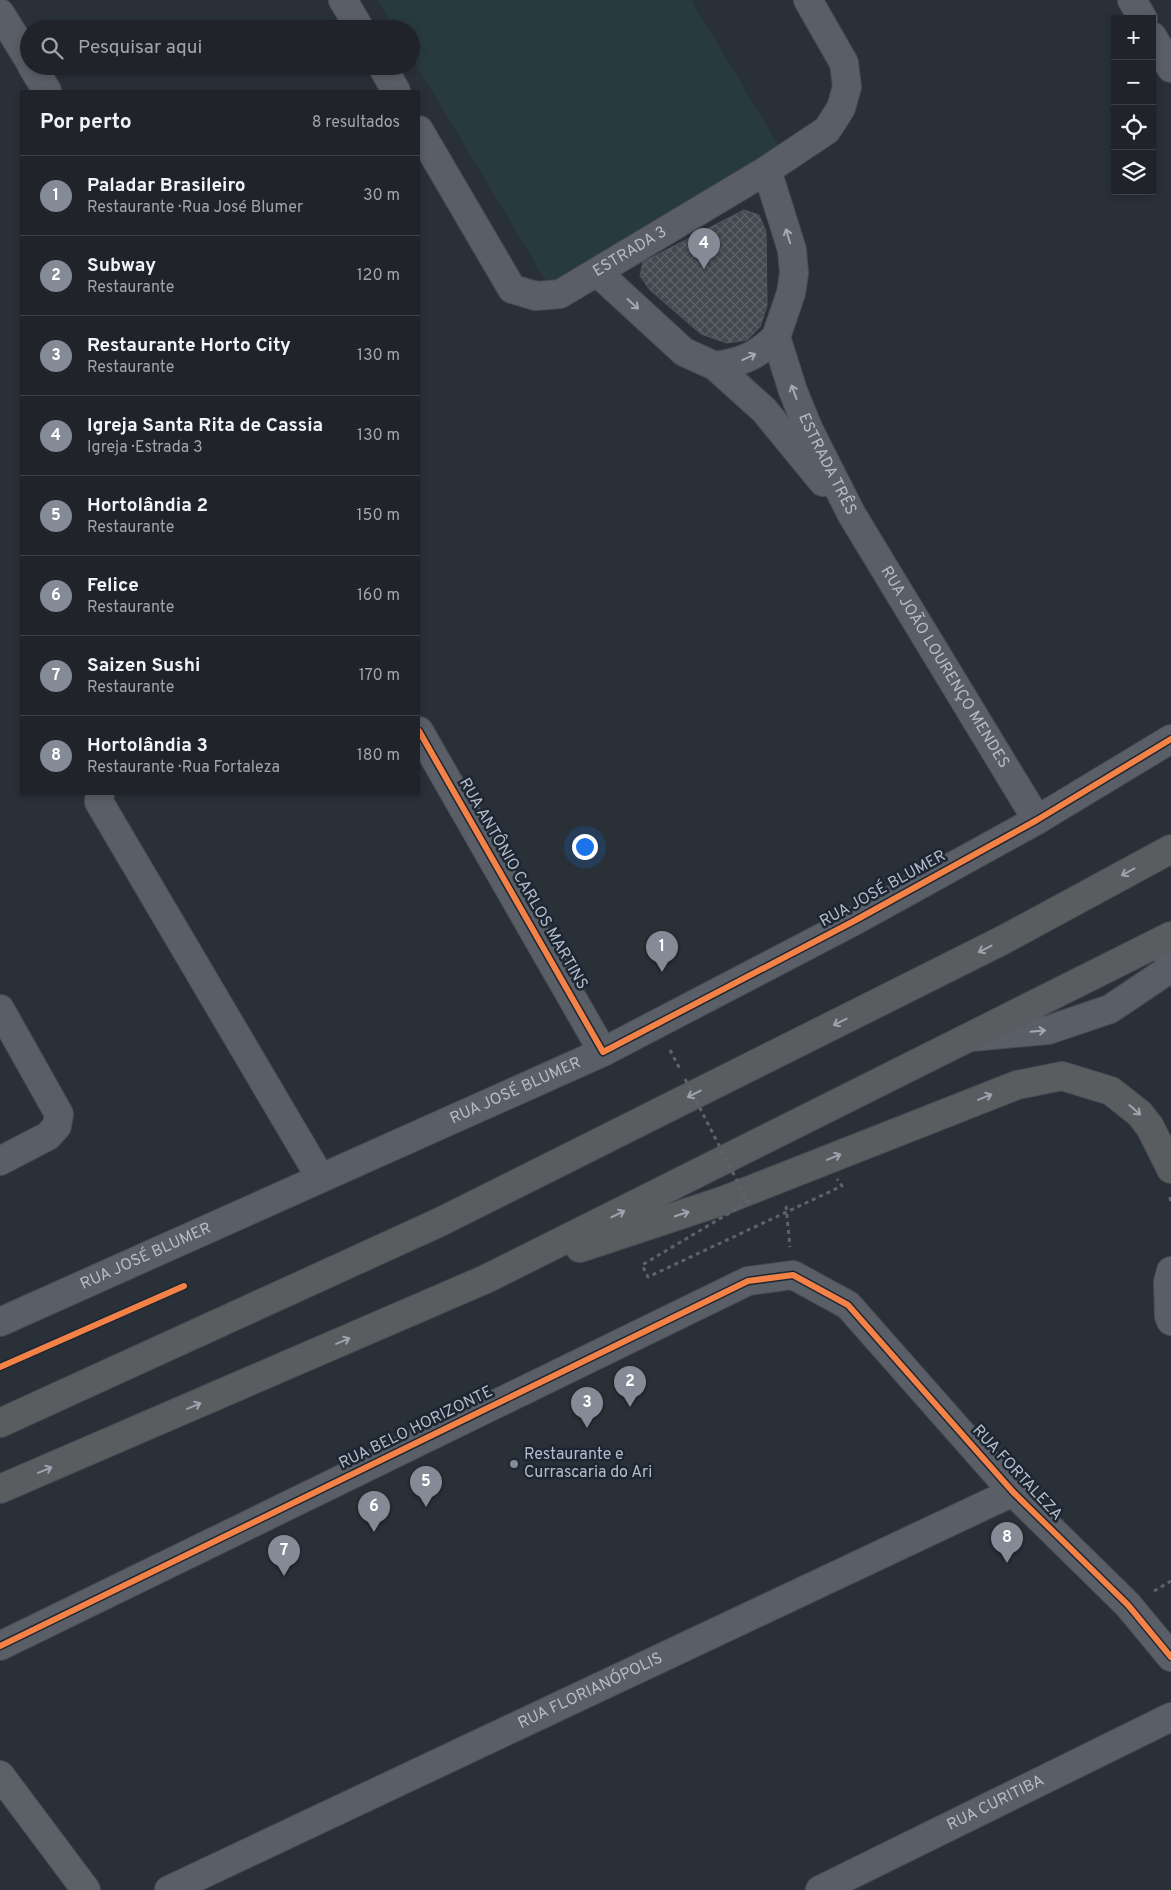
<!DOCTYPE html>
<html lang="pt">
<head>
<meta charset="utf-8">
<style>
  body { margin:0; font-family:Overpass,sans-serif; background:#2d3036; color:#f1f3f6 }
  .controls { position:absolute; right:15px; top:15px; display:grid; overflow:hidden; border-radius:0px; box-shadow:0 2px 8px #0003 }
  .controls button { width:45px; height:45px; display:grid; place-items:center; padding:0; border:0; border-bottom:1px solid #3d4147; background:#20242a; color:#f1f3f6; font:25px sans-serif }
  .you { position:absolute; left:584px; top:846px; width:18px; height:18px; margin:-12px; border:4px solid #fff; border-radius:50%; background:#1a73e8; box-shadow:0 0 0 8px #1a73e833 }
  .badge { display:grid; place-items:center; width:32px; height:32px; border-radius:50%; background:#848b96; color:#fff; font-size:16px; font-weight:700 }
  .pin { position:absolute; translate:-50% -41px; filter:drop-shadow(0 1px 2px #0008) }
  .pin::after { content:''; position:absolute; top:26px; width:18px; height:15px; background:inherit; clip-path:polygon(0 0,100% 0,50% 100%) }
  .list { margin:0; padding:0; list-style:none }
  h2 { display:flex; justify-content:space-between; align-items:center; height:65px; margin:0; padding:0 20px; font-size:21px }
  h2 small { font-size:16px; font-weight:400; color:#a2a4a8 }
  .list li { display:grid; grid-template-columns:32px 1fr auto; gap:15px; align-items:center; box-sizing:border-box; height:80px; padding:0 20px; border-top:1px solid #3d4147 }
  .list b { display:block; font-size:19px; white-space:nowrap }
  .list p { margin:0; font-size:16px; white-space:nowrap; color:#a2a4a8 }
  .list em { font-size:16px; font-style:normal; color:#a2a4a8 }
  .icon { flex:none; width:28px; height:28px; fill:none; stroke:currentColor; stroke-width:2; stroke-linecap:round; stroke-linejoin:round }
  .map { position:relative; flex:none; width:1171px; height:1890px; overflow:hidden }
  .search { position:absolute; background:#20242a; box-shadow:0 2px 8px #0003; left:20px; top:20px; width:400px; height:55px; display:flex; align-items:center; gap:12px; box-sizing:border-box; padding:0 18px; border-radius:28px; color:#a2a4a8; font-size:19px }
  .panel { position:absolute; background:#20242a; box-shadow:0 2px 8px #0003; left:20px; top:90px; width:400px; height:705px; border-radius:0px }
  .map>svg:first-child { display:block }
  .pitch { fill:#273a3e }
  .building { fill:url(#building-cross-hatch); stroke:#52575f }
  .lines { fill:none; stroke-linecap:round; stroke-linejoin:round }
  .minor-casing { stroke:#484c53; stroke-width:30 }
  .major-casing { stroke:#484c55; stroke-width:30 }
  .highway-casing { stroke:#474c53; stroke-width:30 }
  .path { stroke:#5d636a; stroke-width:3; stroke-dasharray:4 4; stroke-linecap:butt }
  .minor { stroke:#5a5e66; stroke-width:28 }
  .major { stroke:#5c6168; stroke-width:28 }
  .highway { stroke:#5a5d60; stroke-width:28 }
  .path-bridge { stroke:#5d636a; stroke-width:3; stroke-dasharray:4 4; stroke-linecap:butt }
  .cycleway-casing { stroke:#1d2633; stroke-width:9 }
  .cycleway { stroke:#f48246; stroke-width:6 }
  .oneway { stroke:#a2a9b5 }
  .oneway2 { stroke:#9ea4af }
  .poi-dot { fill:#848b96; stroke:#1d2633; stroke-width:2 }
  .labels { text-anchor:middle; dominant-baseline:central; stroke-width:5; stroke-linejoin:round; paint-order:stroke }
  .street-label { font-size:16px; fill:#b4bcc9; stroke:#1d2633 }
  .poi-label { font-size:16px; fill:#b4bcc9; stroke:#1d2633; text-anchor:start }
</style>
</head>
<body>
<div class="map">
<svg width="1171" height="1890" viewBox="0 0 1171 1890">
  <defs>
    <pattern id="building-cross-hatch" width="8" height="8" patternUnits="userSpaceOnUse" patternTransform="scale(1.25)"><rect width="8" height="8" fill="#444950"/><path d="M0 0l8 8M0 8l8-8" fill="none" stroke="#5d6168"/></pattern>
  </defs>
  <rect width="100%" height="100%" fill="#2a3038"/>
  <path class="pitch" d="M378,0H691L783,153L551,290L411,56V29H395Z"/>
  <path class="building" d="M744,210L759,215L766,232L767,305L760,327L747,340L727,343L701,334L650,290L640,276L643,262Z"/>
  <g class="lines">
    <g class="minor-casing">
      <g id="minor">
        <path d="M343,0L360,29"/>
        <path d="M1132,0L1143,19"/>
        <path d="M0,13L29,60"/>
        <path d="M1152,36L1171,68"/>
        <path d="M32,66L47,91"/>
        <path d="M382,66L396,91"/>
        <path id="s1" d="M419,130L512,289L536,296L560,294L767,170L827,130L841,108L847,87L844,63L808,0"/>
        <path id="s2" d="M767,170L792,250L794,273L791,293L776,337L793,391L809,430L852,515L1037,820"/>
        <path d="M597,272L684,352L715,366L764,410L823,482"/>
        <path d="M715,366C743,362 756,356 776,337"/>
        <path d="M419,731L603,1052"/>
        <path d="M100,794L99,802L320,1177"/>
        <path d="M0,1009L59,1114L57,1126L48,1136L0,1161"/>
        <path d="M972,1037L1048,1030L1110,1009L1165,972L1171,961"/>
        <path d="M1171,1271L1168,1282L1169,1316L1171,1321"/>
        <path id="s3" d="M0,1322L603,1052L854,921L1037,820L1171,739"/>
        <path d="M0,1646L748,1281L793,1275L848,1305L1013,1492L1128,1605L1171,1657"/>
        <path id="s4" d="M169,1890L1013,1492"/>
        <path id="s5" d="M820,1890L1171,1717"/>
      </g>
    </g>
    <g class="major-casing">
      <path id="major" d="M0,1775L86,1890"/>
    </g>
    <g class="highway-casing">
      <path id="highway" d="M580,1248L725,1200L1017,1085L1062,1076L1111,1091L1140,1114L1150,1127L1171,1169
        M0,1423L440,1222L1003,940L1171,849
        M0,1489L486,1279L1171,936"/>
    </g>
    <path class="path" d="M670,1050L681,1071
      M1170,1197L1171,1204
      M786,1206L790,1247
      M1154,1591L1171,1581"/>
    <use href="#minor" class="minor"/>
    <use href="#major" class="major"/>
    <use href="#highway" class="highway"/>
    <path class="path-bridge" d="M685,1079L748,1202L642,1265L648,1277L842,1186L837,1179"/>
    <g class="cycleway-casing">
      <path id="cycleway" d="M419,731L603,1052L854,921L1037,820L1171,739
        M0,1367L184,1286
        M0,1646L748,1281L793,1275L848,1305L1013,1492L1128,1605L1171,1657"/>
    </g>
    <use href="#cycleway" class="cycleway"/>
  </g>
  <defs><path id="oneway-shaft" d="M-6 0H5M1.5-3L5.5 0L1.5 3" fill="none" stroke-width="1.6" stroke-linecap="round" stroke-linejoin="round" transform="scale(1.25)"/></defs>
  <g class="oneway">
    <use href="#oneway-shaft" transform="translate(788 236) rotate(-107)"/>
    <use href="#oneway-shaft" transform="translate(633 304) rotate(42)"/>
    <use href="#oneway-shaft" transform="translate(749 357) rotate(-25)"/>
    <use href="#oneway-shaft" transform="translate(794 392) rotate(-110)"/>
    <use href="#oneway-shaft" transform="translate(1038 1031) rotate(-5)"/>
  </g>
  <g class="oneway2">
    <use href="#oneway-shaft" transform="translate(1128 872) rotate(152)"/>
    <use href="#oneway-shaft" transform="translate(985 949) rotate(153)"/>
    <use href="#oneway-shaft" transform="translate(840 1022) rotate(153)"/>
    <use href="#oneway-shaft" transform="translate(694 1094) rotate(153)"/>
    <use href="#oneway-shaft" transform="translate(985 1097) rotate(-22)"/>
    <use href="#oneway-shaft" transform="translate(1135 1110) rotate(41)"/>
    <use href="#oneway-shaft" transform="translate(834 1157) rotate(-22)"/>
    <use href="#oneway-shaft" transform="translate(618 1214) rotate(-26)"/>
    <use href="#oneway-shaft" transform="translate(682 1214) rotate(-18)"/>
    <use href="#oneway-shaft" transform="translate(343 1341) rotate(-23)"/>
    <use href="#oneway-shaft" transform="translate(194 1406) rotate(-23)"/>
    <use href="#oneway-shaft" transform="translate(45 1470) rotate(-23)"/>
  </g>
  <circle class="poi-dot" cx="514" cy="1464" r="5"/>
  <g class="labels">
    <g class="street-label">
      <text stroke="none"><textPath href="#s1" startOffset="315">ESTRADA 3</textPath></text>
      <text stroke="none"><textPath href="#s2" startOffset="311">ESTRADA TRÊS</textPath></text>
      <text stroke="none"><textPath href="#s2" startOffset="546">RUA JOÃO LOURENÇO MENDES</textPath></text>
      <text transform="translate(523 884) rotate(60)">RUA ANTÔNIO CARLOS MARTINS</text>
      <text transform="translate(883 889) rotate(-29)">RUA JOSÉ BLUMER</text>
      <text stroke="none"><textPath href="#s3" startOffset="565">RUA JOSÉ BLUMER</textPath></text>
      <text stroke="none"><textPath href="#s3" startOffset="160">RUA JOSÉ BLUMER</textPath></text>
      <text transform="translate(416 1428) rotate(-26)">RUA BELO HORIZONTE</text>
      <text transform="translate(1017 1473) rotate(47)">RUA FORTALEZA</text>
      <text stroke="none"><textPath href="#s4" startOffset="466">RUA FLORIANÓPOLIS</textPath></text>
      <text stroke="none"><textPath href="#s5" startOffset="196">RUA CURITIBA</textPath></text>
    </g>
    <g class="poi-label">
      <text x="524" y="1455">Restaurante e<tspan x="524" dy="18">Currascaria do Ari</tspan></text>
    </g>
  </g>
</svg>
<div class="controls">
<button>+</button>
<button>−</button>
<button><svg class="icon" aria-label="locate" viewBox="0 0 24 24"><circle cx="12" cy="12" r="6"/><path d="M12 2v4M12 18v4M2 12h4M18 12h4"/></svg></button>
<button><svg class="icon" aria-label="layers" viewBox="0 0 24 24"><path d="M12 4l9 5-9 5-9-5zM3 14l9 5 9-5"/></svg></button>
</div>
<div class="you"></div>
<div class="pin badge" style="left:662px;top:972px">1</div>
<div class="pin badge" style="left:630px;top:1407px">2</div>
<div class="pin badge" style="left:587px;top:1428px">3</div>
<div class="pin badge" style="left:704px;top:269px">4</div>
<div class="pin badge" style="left:426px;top:1507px">5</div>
<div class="pin badge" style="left:374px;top:1532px">6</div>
<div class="pin badge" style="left:284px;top:1576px">7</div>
<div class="pin badge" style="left:1007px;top:1563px">8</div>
<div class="search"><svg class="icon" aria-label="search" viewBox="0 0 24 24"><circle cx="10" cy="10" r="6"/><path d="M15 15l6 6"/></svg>Pesquisar aqui</div>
<section class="panel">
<h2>Por perto<small>8 resultados</small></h2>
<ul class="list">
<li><span class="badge">1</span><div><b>Paladar Brasileiro</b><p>Restaurante · Rua José Blumer</p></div><em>30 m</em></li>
<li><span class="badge">2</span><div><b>Subway</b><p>Restaurante</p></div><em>120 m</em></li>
<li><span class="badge">3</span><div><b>Restaurante Horto City</b><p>Restaurante</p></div><em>130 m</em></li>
<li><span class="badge">4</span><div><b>Igreja Santa Rita de Cassia</b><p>Igreja · Estrada 3</p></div><em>130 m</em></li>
<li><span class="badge">5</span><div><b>Hortolândia 2</b><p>Restaurante</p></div><em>150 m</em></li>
<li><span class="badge">6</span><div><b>Felice</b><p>Restaurante</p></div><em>160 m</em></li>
<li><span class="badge">7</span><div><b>Saizen Sushi</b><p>Restaurante</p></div><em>170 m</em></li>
<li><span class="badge">8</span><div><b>Hortolândia 3</b><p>Restaurante · Rua Fortaleza</p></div><em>180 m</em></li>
</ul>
</section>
</div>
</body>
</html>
